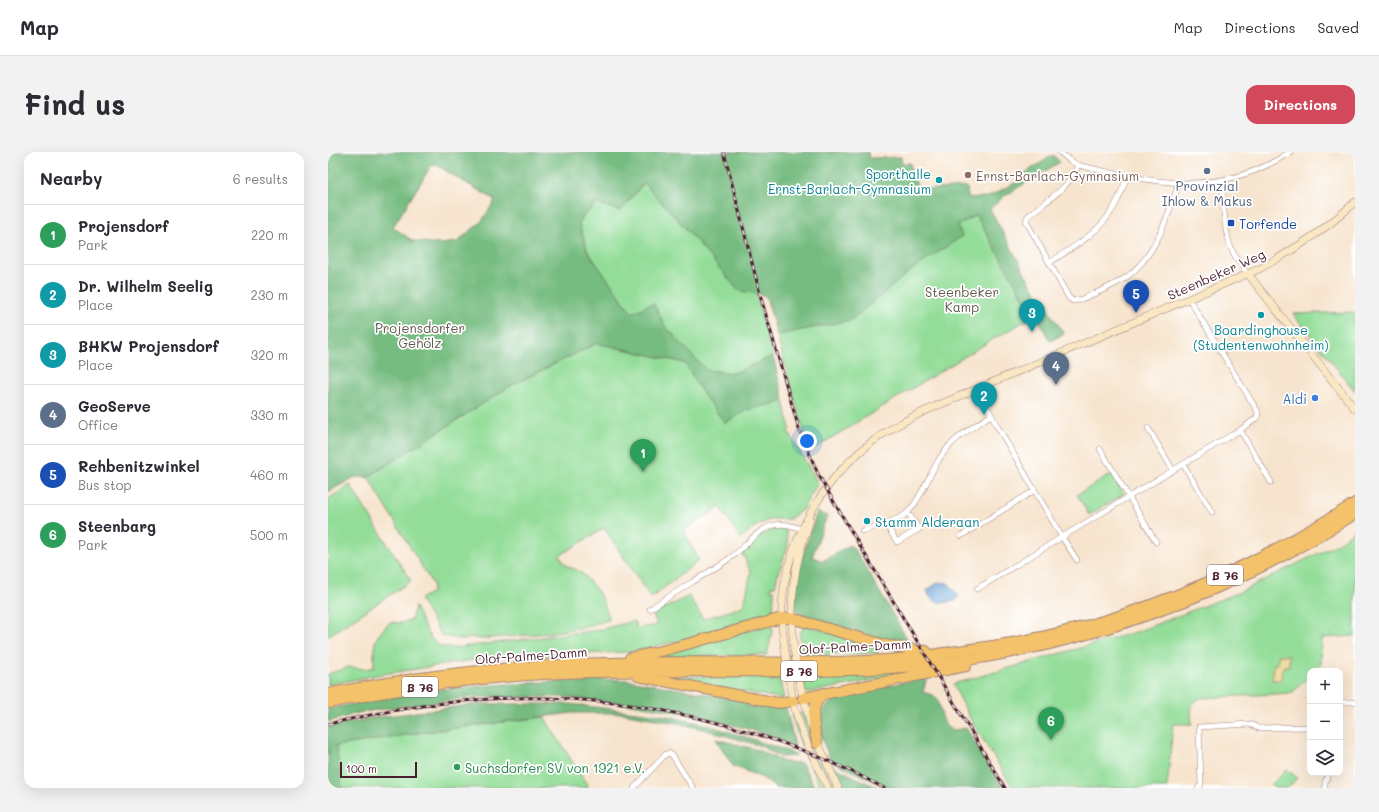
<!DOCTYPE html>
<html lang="en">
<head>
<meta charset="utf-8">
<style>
  body { margin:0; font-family:Mali,sans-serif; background:#f2f2f3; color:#2b2b33 }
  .controls { position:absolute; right:12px; bottom:12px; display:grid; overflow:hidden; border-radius:8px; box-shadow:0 4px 16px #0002 }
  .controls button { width:36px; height:36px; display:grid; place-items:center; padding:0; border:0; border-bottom:1px solid #e1e1e2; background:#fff; color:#2b2b33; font:20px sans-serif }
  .scale { position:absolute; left:12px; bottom:10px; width:77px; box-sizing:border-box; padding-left:4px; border:2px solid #4a1f2b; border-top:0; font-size:11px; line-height:14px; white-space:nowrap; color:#4a1f2b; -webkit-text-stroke:3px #fff; paint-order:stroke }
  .you { position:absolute; left:479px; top:289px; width:14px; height:14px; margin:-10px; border:3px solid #fff; border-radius:50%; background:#1a73e8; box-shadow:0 0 0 6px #1a73e833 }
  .badge { display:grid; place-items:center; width:26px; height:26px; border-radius:50%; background:#d1495b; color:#fff; font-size:13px; font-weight:700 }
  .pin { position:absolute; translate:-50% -33px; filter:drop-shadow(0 1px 2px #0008) }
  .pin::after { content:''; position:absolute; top:21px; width:14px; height:12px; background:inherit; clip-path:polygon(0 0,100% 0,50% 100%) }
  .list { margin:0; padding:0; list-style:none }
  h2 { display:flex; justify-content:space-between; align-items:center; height:52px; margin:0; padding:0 16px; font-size:17px }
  h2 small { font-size:13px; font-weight:400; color:#7c7c81 }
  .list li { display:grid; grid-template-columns:26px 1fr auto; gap:12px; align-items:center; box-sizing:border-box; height:60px; padding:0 16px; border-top:1px solid #e1e1e2 }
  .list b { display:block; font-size:15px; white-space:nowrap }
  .list p { margin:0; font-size:13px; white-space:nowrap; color:#7c7c81 }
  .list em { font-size:13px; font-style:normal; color:#7c7c81 }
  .icon { flex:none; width:22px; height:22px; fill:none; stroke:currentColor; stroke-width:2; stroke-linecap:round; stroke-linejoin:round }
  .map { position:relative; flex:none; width:1027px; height:636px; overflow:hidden; border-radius:12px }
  header { display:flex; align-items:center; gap:24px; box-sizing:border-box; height:56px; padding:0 20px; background:#fff; border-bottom:1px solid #e1e1e2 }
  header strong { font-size:19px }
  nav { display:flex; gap:22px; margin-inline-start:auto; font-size:14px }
  .intro { display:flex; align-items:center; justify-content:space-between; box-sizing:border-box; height:96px; padding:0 24px }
  h1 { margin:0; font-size:28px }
  .button { padding:10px 18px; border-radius:12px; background:#d1495b; color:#fff; font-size:14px; font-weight:700 }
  main { display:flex; gap:24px; padding:0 24px }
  aside { flex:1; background:#fff; border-radius:12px; box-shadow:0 4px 16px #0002 }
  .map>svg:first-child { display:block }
  .green { fill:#93dd98; stroke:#6e7e62 }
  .forest { fill:#76bc80; stroke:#606e56; fill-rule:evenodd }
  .sand { fill:#eeda9e; stroke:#9c7c64 }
  .water { fill:#639ed3; stroke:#565e7f }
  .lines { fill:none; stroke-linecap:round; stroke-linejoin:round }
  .street-casing { stroke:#a0827c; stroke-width:6 }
  .secondary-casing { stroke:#a0827c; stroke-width:8 }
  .highway-casing { stroke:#a0827c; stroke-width:12 }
  .street { stroke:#fff; stroke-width:5 }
  .secondary { stroke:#fae7c3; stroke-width:7 }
  .highway { stroke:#f3c26a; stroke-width:10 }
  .rail-casing { stroke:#4a1f2b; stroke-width:3 }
  .rail { stroke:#fff; stroke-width:1.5; stroke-dasharray:4.5; stroke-linecap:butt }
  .secondary-bridge-casing { stroke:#a0827c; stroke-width:8; stroke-linecap:butt }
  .secondary-bridge { stroke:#fae7c3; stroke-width:7 }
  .service-dot { fill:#5c6f8a; stroke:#fff; stroke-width:1.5 }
  .education-dot { fill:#8d6e63; stroke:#fff; stroke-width:1.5 }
  .culture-dot { fill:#0f9aa8; stroke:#fff; stroke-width:1.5 }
  .transit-dot { fill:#1a4fb4; stroke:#fff; stroke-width:1.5 }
  .shop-dot { fill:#3f7fe0; stroke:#fff; stroke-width:1.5 }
  .leisure-dot { fill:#2e9e5b; stroke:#fff; stroke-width:1.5 }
  .labels { text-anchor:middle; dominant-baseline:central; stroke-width:3.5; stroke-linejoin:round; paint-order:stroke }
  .shield { fill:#fff; stroke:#80626b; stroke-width:1 }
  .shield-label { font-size:12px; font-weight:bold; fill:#4a1f2b }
  .culture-label { font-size:13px; fill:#0d838f; stroke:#fff; text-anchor:end }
  .education-label { font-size:13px; fill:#785e54; stroke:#fff; text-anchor:start }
  .service-label { font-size:13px; fill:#4e5e75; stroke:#fff }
  .transit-label { font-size:13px; fill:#164399; stroke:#fff; text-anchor:start }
  .street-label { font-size:13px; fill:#4a1f2b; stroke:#fff }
  .park-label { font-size:13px; fill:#60584c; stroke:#fff }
  .shop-label { font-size:13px; fill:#366cbe; stroke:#fff; text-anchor:end }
  .leisure-label { font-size:13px; fill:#27864d; stroke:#fff; text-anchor:start }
</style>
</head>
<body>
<header>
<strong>Map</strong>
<nav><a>Map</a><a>Directions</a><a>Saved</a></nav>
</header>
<div class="intro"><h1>Find us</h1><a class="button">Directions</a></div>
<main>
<aside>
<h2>Nearby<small>6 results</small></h2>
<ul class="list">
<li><span class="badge" style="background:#2e9e5b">1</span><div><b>Projensdorf</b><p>Park</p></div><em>220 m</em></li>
<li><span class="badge" style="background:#0f9aa8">2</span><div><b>Dr. Wilhelm Seelig</b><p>Place</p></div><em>230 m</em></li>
<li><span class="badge" style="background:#0f9aa8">3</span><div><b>BHKW Projensdorf</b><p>Place</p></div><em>320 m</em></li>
<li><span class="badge" style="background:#5c6f8a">4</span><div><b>GeoServe</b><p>Office</p></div><em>330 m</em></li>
<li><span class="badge" style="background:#1a4fb4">5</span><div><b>Rehbenitzwinkel</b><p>Bus stop</p></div><em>460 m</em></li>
<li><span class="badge" style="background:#2e9e5b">6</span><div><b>Steenbarg</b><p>Park</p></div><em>500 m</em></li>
</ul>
</aside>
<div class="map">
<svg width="1027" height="636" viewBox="0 0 1027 636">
  <rect width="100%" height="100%" fill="#fff"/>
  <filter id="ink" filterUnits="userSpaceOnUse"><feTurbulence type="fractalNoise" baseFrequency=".025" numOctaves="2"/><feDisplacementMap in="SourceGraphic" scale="8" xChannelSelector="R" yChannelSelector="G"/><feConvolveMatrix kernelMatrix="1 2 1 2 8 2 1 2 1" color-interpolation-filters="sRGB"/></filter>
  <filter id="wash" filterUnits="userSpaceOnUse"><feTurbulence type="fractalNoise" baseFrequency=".012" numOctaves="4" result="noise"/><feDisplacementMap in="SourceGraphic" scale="16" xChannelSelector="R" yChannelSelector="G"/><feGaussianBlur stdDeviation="0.9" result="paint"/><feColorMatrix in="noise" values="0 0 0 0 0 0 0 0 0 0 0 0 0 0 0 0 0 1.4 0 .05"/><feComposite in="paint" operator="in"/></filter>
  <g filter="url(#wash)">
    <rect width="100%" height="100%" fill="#f7e4ce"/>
    <path class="green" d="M316,31L361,80L410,138L428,142L445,204L406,221L378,218L337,174L325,151L304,161L260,100L251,72L254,66L268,51L292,59Z
      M648,63L706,164L667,186L482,299L464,240L449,183L523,168L582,119L634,84L629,74Z
      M1027,160V239L965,162Z
      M269,191L357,211L375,242L397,271L419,258L456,249L462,277L460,279L490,331L475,357L462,367H444L428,374L412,386L392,355L355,378L371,408L323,446L276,376L231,404L239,414L253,420L271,441L282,467C242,482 194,483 152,487L142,485L137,488L114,484L95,453L92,447L104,440L105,433L40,325L182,234Z
      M784,322L796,342L761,363L749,343Z
      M22,333L83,429L0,484V347Z
      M451,376L458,378L460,394L450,421L447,434H443V438H446L445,463L374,484L301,500L165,505L49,523L0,533V522L20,515L38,517L46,515C46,490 44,489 62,470L73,471L83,468L87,455L102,486L114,495L126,496L270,478L306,469L309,476L329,473L325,462L361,444L375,467C389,462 402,460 416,453L423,420L414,401C425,390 435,379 451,376Z
      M1027,378V484L994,486L993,512L986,519H982V523L964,541L874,546C861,549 863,561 864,572H845L839,636H685L643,568L625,532L808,480L912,440L1009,392Z
      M441,473L445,476L439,503L319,505Z
      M478,473L550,496V501L473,503L472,480Z
      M587,519L583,521L477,541L474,523Z
      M333,524L451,525L456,547H455Z
      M476,560L491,601L507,636H503L486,602L472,561Z
      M466,562L497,636H493C481,612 470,589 464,563Z
      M216,565L261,636H14L8,594L96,580Z
      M959,617L969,626L960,636H946L943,633Z"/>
    <path class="forest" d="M0,0H540L541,6L573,5L574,12L582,11L583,19L591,38L639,35L640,46L660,45L689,30L688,27L725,3L732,10L676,44L662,57L703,132L736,182L722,189L708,163L706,164L648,63L629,74L634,84L582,119L523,168L449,183L438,144L410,138L361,80L316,31L292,59L268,51L254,66L251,72L260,100L304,161L325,151L337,174L378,218L406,221L445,204L456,249L419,258L397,271L375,242L357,211L269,191L182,234L40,325H27L0,340ZM108,13L167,48L154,69L129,90L113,92L85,89L65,75L103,14Z
      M489,360L499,364L484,405L495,409L522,393L529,401L582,492L558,489L474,463L467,458L469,430L472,412Z
      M599,525L595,540C599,542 605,542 607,545C610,546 611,550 611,553C617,572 615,582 638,576L675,636H560L502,608L494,586L491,567L496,557L509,545Z
      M267,527L300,528L458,556L467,594L424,578L367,563L309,553L234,545H146L34,560L0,570V557C35,550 70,542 105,538C159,532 213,531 267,527Z
      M149,552H241L334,563L375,572L424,587L468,602V604L453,605L433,594L378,578L349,571L294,561H244L96,580L8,594L14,636H0V575L44,566Z
      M388,587L430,598L456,610L474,611L487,636H448L435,626L405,614Z
      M502,613L550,636H512Z"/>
    <path class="sand" d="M950,503H961V514H956V517H954L953,528H944L946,512H950Z"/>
    <path class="water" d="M611,430L620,431L630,443V446L627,449C615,451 602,453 599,438Z"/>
  </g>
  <g filter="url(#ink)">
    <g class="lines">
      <g class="street-casing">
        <path id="street" d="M732,0L741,8L750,13C826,31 892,47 962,0
          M750,13C742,36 718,49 700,64L698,69L741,146L745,149L751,148C768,141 785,135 800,124C828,102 838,69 849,37L850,31
          M894,29C896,50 895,76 903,96C907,106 914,114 920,122
          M721,111C762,84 784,74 799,24
          M650,237L668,272L734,385L912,278L929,266L930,260L861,147
          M820,276L845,318
          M912,278L943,330
          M772,297L828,390
          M855,312L884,360
          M557,371L569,390L591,377L582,364
          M534,379C546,375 565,370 575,364C591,354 602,319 614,303C626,285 646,275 663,263
          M633,384L707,338
          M649,437L734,385L749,408
          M322,457C348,439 376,424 402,406C416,397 427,379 443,374C455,370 465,374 476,378
          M1012,550H1027
          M306,636L338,602L341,601L344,603L365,636
          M870,636L873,633L871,575L922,572L930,576L982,575
          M997,636V630L1001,621"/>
      </g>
      <g class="secondary-casing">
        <path id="secondary" d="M920,122L1027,257
          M466,497C461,449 465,414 482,368
          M457,498C455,484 453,469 454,455C457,394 492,331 540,293C560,277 583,265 606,255L931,117C966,98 998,78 1027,50
          M462,533C467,569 484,604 500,636
          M472,533L483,573
          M488,586L510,636"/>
      </g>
      <g class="highway-casing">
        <path id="highway" d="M302,506L341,497L454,466H463L557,493L587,498L598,499
          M310,524L450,551L465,549
          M0,542C91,523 182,514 275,511C374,508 474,514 573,507C593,505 612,501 631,499C649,496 667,494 684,491C808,469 921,418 1027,351
          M475,546L638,514
          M0,551C90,532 182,521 275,520C386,517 499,524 610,512C759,494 901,442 1027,362
          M489,591C486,573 480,555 496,541"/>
      </g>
      <use href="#street" class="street"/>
      <use href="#secondary" class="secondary"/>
      <use href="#highway" class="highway"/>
      <g class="rail-casing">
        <path id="rail" d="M396,0L433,146L471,277L490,322L510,357L677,636
          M0,572C48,561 97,552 146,548C284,537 434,570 556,636"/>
      </g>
      <use href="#rail" class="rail"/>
      <g class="secondary-bridge-casing">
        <path id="secondary-bridge" d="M466,497L472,533
          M457,498L462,533"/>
      </g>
      <use href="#secondary-bridge" class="secondary-bridge"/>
    </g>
  </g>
  <circle class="service-dot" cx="879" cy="19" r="4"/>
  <circle class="education-dot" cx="640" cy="23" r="4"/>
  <g class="culture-dot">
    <circle cx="611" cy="28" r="4"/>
    <circle cx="933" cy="163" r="4"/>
    <circle cx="539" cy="369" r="4"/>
  </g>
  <rect class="transit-dot" x="899" y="67" width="8" height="8" rx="2"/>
  <circle class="shop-dot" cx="987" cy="246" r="4"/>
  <circle class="leisure-dot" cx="129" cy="615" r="4"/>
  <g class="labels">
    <g class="shield">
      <rect x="879" y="413" width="36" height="20" rx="3"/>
      <rect x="453" y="509" width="36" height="20" rx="3"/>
      <rect x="74" y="525" width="36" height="20" rx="3"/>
    </g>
    <g class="shield-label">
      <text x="897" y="423">B 76</text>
      <text x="471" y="519">B 76</text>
      <text x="92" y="535">B 76</text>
    </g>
    <g class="culture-label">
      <text x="603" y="21">Sporthalle<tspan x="603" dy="15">Ernst-Barlach-Gymnasium</tspan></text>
      <text x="933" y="177" text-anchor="middle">Boardinghouse<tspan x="933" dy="15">(Studentenwohnheim)</tspan></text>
      <text x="547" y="369" text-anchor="start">Stamm Alderaan</text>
    </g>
    <g class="education-label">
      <text x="648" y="23">Ernst-Barlach-Gymnasium</text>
    </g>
    <g class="service-label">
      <text x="879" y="33">Provinzial<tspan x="879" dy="15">Ihlow &amp; Makus</tspan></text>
    </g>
    <g class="transit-label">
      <text x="911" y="71">Torfende</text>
    </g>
    <g class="street-label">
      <text transform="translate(888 122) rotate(-24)">Steenbeker Weg</text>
      <text transform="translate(527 494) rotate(-3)">Olof-Palme-Damm</text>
      <text transform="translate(203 503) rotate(-4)">Olof-Palme-Damm</text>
    </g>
    <g class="park-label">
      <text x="634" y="139">Steenbeker<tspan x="634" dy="15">Kamp</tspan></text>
      <text x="92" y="175">Projensdorfer<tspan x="92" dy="15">Gehölz</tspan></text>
    </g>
    <g class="shop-label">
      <text x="979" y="246">Aldi</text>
    </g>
    <g class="leisure-label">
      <text x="137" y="615">Suchsdorfer SV von 1921 e.V.</text>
    </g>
  </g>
</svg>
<div class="controls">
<button>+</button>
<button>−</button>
<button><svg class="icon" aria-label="layers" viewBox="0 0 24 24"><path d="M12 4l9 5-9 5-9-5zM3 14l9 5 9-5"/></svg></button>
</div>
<div class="scale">100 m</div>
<div class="you"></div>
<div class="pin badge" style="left:315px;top:320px;background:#2e9e5b">1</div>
<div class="pin badge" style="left:656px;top:263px;background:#0f9aa8">2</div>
<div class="pin badge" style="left:704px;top:180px;background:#0f9aa8">3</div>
<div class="pin badge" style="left:728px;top:233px;background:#5c6f8a">4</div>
<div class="pin badge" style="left:808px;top:161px;background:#1a4fb4">5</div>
<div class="pin badge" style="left:723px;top:588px;background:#2e9e5b">6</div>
</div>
</main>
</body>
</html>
